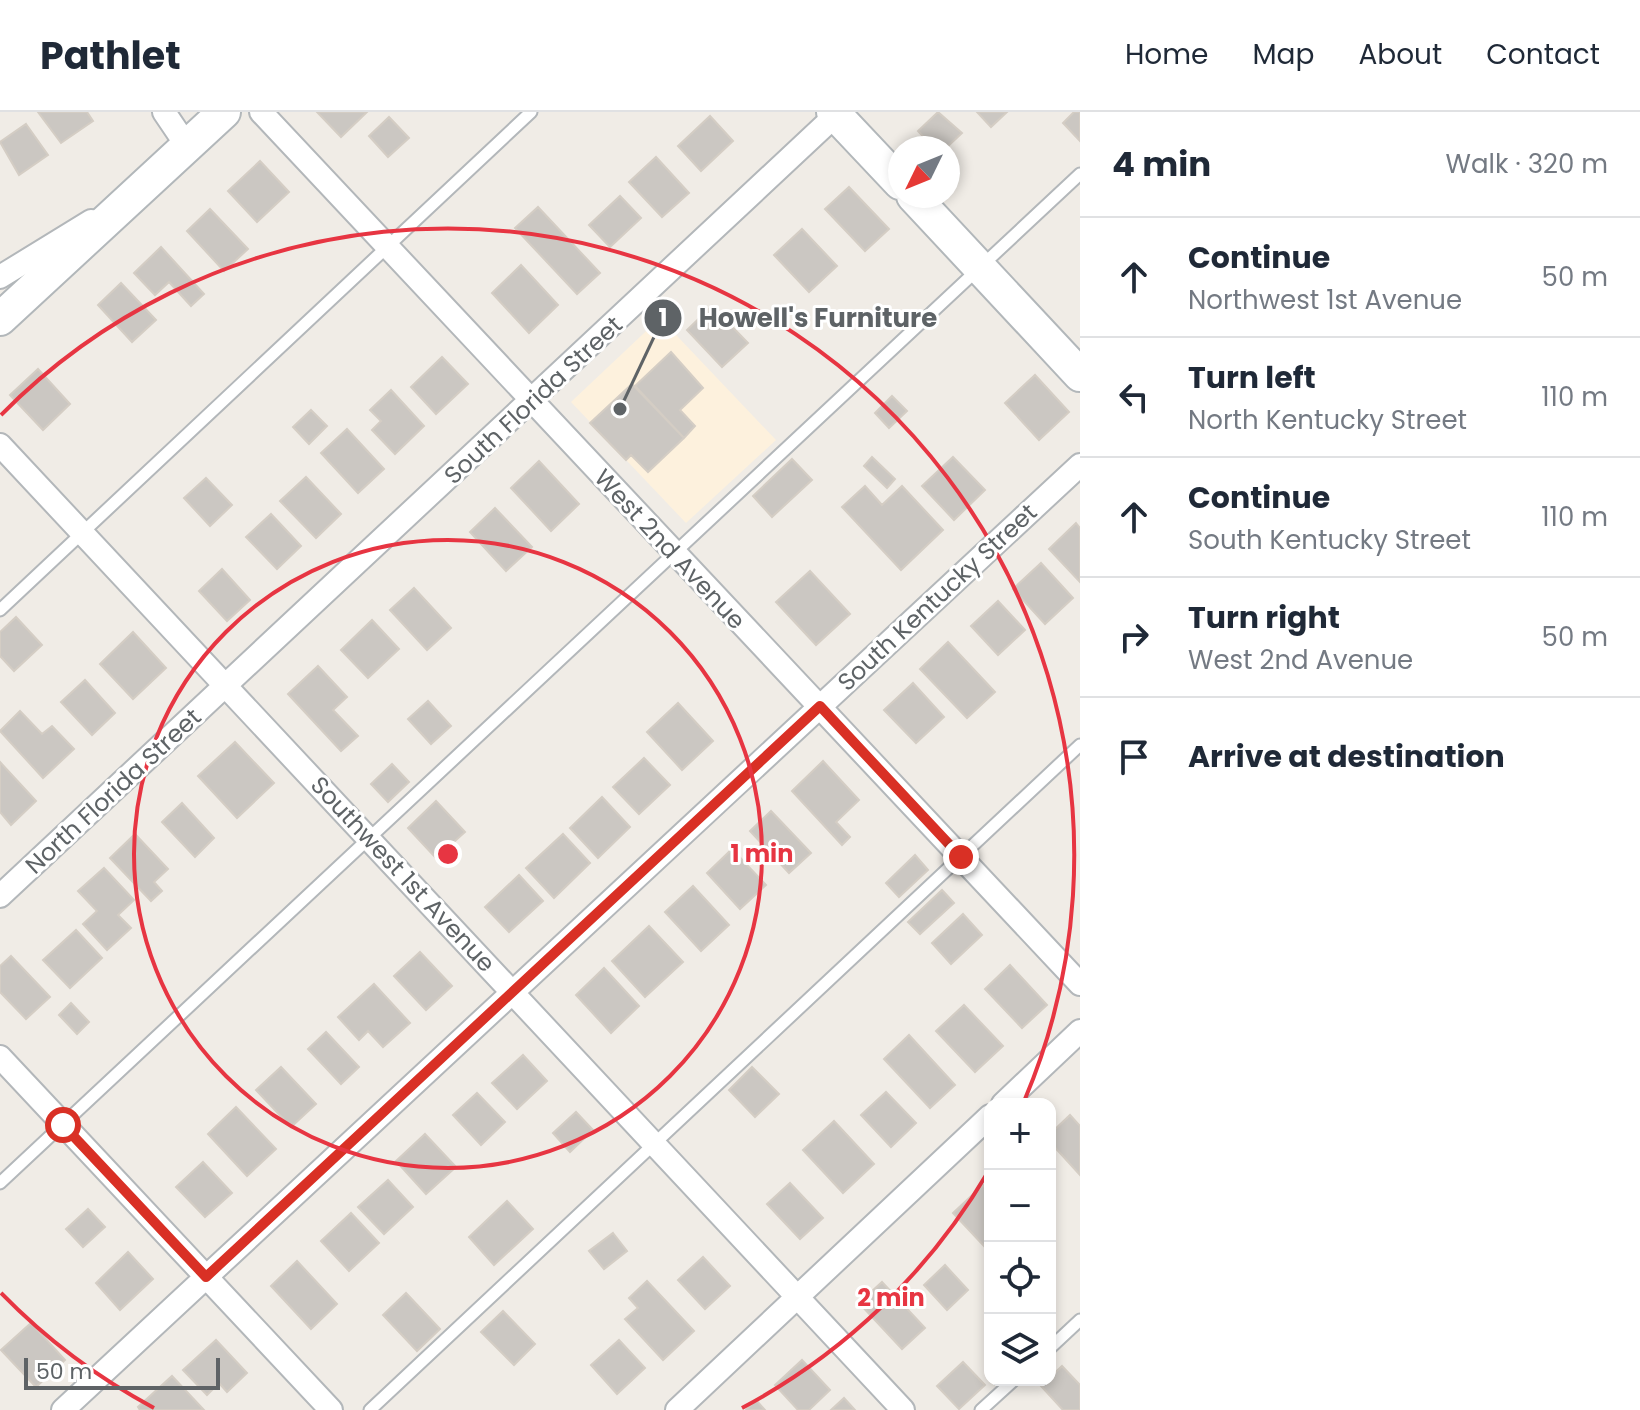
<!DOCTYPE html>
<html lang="en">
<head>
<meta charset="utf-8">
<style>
  body { margin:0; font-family:Poppins,sans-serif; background:#f6f6f7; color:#1f2937 }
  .controls { position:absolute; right:24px; bottom:24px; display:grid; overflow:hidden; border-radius:16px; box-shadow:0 4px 12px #0003 }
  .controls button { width:72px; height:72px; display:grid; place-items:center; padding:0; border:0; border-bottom:2px solid #e0e1e3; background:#fff; color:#1f2937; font:40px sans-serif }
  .compass { position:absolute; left:888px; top:24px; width:72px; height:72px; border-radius:50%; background:#fff; box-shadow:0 4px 12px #0003; rotate:227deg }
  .scale { position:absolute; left:24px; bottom:20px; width:196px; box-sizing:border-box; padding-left:8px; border:4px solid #5e6366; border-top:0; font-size:22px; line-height:28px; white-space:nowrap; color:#5e6366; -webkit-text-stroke:6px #fff; paint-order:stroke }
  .stop { position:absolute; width:24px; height:24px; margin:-18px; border:6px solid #d93025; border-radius:50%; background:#fff }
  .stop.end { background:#d93025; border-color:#fff; box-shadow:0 2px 8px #0008 }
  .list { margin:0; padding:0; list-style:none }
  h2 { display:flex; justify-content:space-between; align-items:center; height:104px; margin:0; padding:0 32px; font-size:34px }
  h2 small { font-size:26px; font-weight:400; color:#747a83 }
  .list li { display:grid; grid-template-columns:52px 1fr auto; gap:24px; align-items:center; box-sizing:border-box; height:120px; padding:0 32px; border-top:2px solid #e0e1e3 }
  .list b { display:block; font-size:30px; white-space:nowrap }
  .list p { margin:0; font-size:26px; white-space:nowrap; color:#747a83 }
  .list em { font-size:26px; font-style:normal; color:#747a83 }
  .icon { flex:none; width:44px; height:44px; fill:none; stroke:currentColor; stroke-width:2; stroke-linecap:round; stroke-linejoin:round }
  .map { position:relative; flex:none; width:1080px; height:1298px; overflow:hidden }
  header { display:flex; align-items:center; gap:48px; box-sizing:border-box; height:112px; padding:0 40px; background:#fff; border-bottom:2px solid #e0e1e3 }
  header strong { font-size:38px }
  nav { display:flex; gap:44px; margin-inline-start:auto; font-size:28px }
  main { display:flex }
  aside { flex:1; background:#fff }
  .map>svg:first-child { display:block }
  .commercial { fill:#fdf1dd }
  .building { fill:#cbc7c2; stroke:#d4cdc4; stroke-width:2 }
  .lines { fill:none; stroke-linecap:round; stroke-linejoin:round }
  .lane-casing { stroke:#b3b7ba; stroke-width:15 }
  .street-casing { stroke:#b3b7ba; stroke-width:26 }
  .secondary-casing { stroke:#b2b7ba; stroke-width:36 }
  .lane { stroke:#fff; stroke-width:11 }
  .street { stroke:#fff; stroke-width:22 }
  .secondary { stroke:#fff; stroke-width:32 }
  .route { stroke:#d93025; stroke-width:10 }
  .ring { fill:none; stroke:#e73542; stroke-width:4 }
  .labels { text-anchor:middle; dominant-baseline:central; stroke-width:6; stroke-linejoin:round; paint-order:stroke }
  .street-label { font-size:24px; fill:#5e6366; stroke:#fff }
  .centre { fill:#e73542; stroke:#fff; stroke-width:4 }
  .ring-label { font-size:24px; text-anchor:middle; font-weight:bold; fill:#e73542; stroke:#fff; stroke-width:6; stroke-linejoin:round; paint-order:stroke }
  .leader { fill:none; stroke:#5e6366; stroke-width:3 }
  .callout-dot { fill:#5e6366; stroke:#fff; stroke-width:3 }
  .mark-label { font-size:24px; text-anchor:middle; font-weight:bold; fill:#fff }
  .callout-label { font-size:26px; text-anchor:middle; font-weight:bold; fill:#5e6366; stroke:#fff; stroke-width:6; stroke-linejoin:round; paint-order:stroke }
</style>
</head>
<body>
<header>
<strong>Pathlet</strong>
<nav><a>Home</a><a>Map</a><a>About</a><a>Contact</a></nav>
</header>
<main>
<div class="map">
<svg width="1080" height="1298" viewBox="0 0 1080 1298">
  <rect width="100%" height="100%" fill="#f0ece6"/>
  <path class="commercial" d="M660,206L776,328L686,411L571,290Z"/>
  <path class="building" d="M38,0H87L93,9L61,31Z
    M317,0H367L341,25Z
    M938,0L962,21L946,36H934L918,19Z
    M977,0H1007L991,15Z
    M1074,0H1080V29L1063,11Z
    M710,4L733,29L701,59L678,34Z
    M389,5L409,26L388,45L369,24Z
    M26,12L48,43L19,63L0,30Z
    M656,45L689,81L662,105L629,70Z
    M260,49L289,80L257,110L228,79Z
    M849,75L889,117L865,139L825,97Z
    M620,84L641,106L610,135L589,113Z
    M538,95L600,161L577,182L515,116Z
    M210,97L248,137L224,159L187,119Z
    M802,117L837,154L809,180L774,143Z
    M161,135L204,182L191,194L169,170L155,183L134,161Z
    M521,153L558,193L529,221L492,181Z
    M121,171L156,208L132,230L98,193Z
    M712,194L748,231L722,255L687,218Z
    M671,240L703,276L680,298L695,314L684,326L635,274Z
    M442,245L468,272L436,302L411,275Z
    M38,257L70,292L43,318L10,283Z
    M1035,263L1069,300L1039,328L1005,291Z
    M632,272L684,326L648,360L631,343L626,348L590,311Z
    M391,278L424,314L395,342L372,318L381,309L370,298Z
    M892,284L907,299L889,316L875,301Z
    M311,298L327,314L309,332L293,315Z
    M347,317L384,357L358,381L321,341Z
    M872,345L895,367L887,376L864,354Z
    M953,345L985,378L954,408L922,374Z
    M792,347L812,368L772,405L753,384Z
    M539,349L579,392L551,419L511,376Z
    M306,365L341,402L316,426L280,389Z
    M206,366L232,393L210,414L184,386Z
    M865,374L882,393L902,374L943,418L901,458L842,395Z
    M495,396L532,435L506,459L470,420Z
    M271,402L301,434L277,457L246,425Z
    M1076,411L1080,416V470L1049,437Z
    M1041,451L1073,486L1045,512L1013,477Z
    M222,457L250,488L227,509L199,479Z
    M810,459L850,502L816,533L776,490Z
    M414,476L451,516L427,538L390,498Z
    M998,489L1025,518L998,543L971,514Z
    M16,505L42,533L14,559L0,544V520Z
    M372,508L399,537L368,566L341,538Z
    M133,520L166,556L133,587L100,552Z
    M948,530L995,580L967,606L920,557Z
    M318,554L347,585L333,598L358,624L341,639L288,582Z
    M85,568L115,601L92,623L61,590Z
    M913,571L944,605L916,631L884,598Z
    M428,589L451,614L431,632L408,607Z
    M678,591L713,629L682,658L647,620Z
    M20,599L42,622L52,614L74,637L43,666L0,619Z
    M235,630L274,671L237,706L198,664Z
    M644,646L670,673L639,702L613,675Z
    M823,649L859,688L836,710L850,725L842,733L792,679Z
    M0,650L36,689L11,713L0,700Z
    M392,652L409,670L388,690L371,672Z
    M602,685L630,715L598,746L570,716Z
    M436,689L465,720L436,746L408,716Z
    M182,691L214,726L195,745L162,710Z
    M771,699L811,741L789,761L750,719Z
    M135,722L168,757L154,770L162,779L151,789L110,746Z
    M563,722L590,751L554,786L526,756Z
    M732,737L766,773L740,797L707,761Z
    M915,743L928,758L899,785L886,771Z
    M104,756L134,788L118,803L131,816L107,838L83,812L97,799L78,779Z
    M519,763L543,789L509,820L485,795Z
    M693,774L729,813L701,839L665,800Z
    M942,778L954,791L920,822L908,810Z
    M963,802L982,823L951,852L932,831Z
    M649,814L683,850L645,885L612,849Z
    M76,818L102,846L70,876L43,848Z
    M420,840L452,874L426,898L394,864Z
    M11,844L50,885L26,907L0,880V854Z
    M1010,853L1047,893L1022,916L985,877Z
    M604,856L639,894L611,921L576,883Z
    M374,872L410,911L383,935L368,919L359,928L338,905Z
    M71,891L89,910L77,922L59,903Z
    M964,893L1003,934L975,960L936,919Z
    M326,920L359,955L341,972L308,937Z
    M909,923L955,973L930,996L884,947Z
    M523,943L547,969L517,997L492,971Z
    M281,955L316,992L291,1015L256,978Z
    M752,955L779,982L755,1005L729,978Z
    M886,980L916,1011L891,1035L861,1003Z
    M477,981L505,1010L481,1033L453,1003Z
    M236,995L276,1037L247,1064L208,1022Z
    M576,1000L593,1018L570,1040L553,1021Z
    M1070,1003L1080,1014V1063L1050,1030V1022Z
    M834,1009L874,1052L843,1081L803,1038Z
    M425,1022L456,1055L426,1082L396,1049Z
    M203,1050L232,1081L205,1105L176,1075Z
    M388,1068L413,1095L384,1122L358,1095Z
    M790,1071L823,1106L800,1127L767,1092Z
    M983,1073L990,1081V1128L984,1134L953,1101Z
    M507,1089L533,1117L494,1153L469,1125Z
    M88,1097L105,1115L83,1135L66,1117Z
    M351,1101L379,1131L349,1159L321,1129Z
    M613,1121L627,1139L604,1157L589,1139Z
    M128,1140L153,1167L120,1198L96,1171Z
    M703,1145L730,1174L705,1197L678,1168Z
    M297,1149L337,1192L311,1217L271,1174Z
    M945,1153L968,1178L947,1198L924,1173Z
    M647,1169L694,1219L663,1248L625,1207L638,1196L629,1186Z
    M882,1170L925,1216L902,1237L859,1191Z
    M406,1181L440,1217L417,1239L383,1203Z
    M503,1199L535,1232L514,1253L481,1220Z
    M31,1211L65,1248L36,1275L1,1238Z
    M216,1228L247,1261L227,1280L219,1271L207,1283L183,1258Z
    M619,1228L645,1256L617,1282L591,1253Z
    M802,1248L830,1278L809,1298H798L775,1273Z
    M963,1250L985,1273L959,1297L937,1274Z
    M1062,1254L1080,1273V1298H1063L1041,1274Z
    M172,1264L204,1298H140L138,1295Z
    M844,1286L855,1298H831Z
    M756,1288L765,1298H746Z"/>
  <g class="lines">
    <g class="lane-casing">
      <path id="lane" d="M0,498L531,0
        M0,1071L1080,62
        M1050,1236L1080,1208
        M370,1298L1080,633
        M981,1298L1014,1268"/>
    </g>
    <g class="street-casing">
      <path id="street" d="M164,0L187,34
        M261,0L1080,872
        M0,165L91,109
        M0,333L903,1298
        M0,784L839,0
        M0,945L331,1298
        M1003,992L1080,919
        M63,1298L1080,353
        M677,1298L990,1004"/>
    </g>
    <g class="secondary-casing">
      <path id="secondary" d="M833,0L900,71
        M913,84L1080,263
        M0,207L224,0"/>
    </g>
    <use href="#lane" class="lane"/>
    <use href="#street" class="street"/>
    <use href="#secondary" class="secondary"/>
  </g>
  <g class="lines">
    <path class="route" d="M63,1013L206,1165L820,594L961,745"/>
  </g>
  <g class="ring">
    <circle cx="448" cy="742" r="314"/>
    <path d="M988 1060A627 627 0 0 1 742 1296M154 1296A627 627 0 0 1 1 1181M1 303A627 627 0 0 1 1025 987"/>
  </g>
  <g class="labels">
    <g class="street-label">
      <text transform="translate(533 288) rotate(-43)">South Florida Street</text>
      <text transform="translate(670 437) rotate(47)">West 2nd Avenue</text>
      <text transform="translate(937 485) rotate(-43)">South Kentucky Street</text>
      <text transform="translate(113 679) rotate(-43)">North Florida Street</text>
      <text transform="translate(403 762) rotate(47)">Southwest 1st Avenue</text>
    </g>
  </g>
  <circle cx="448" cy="742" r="12" class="centre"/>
  <g class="ring-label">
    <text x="762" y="750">1 min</text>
    <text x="891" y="1194">2 min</text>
  </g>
  <path class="leader" d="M620 297L663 206"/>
  <g class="callout-dot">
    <circle cx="620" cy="297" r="8"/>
    <circle cx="663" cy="206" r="20"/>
  </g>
  <g class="mark-label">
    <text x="663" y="214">1</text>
  </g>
  <g class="callout-label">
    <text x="818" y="215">Howell's Furniture</text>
  </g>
</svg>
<div class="controls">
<button>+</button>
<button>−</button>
<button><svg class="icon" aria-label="locate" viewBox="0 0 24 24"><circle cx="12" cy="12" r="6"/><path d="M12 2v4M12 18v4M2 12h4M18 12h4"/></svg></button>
<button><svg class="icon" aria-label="layers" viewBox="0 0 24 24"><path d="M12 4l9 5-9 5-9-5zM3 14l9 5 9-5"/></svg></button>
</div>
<svg class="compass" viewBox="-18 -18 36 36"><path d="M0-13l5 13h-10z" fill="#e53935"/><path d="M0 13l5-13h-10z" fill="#747a83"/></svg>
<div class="scale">50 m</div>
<div class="stop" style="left:63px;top:1013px"></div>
<div class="stop end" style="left:961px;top:745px"></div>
</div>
<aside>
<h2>4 min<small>Walk · 320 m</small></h2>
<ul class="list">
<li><svg class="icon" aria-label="ahead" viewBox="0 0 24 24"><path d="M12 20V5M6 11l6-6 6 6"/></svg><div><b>Continue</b><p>Northwest 1st Avenue</p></div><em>50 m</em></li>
<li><svg class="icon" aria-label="left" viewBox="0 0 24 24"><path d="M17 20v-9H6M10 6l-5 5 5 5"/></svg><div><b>Turn left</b><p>North Kentucky Street</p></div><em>110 m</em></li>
<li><svg class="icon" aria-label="ahead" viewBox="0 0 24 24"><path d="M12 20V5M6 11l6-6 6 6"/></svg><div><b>Continue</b><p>South Kentucky Street</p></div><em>110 m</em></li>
<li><svg class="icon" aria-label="right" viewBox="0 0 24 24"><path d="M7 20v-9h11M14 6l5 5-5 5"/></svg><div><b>Turn right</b><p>West 2nd Avenue</p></div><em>50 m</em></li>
<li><svg class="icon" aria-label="arrive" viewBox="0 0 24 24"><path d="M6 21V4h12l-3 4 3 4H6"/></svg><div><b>Arrive at destination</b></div></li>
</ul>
</aside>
</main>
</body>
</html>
